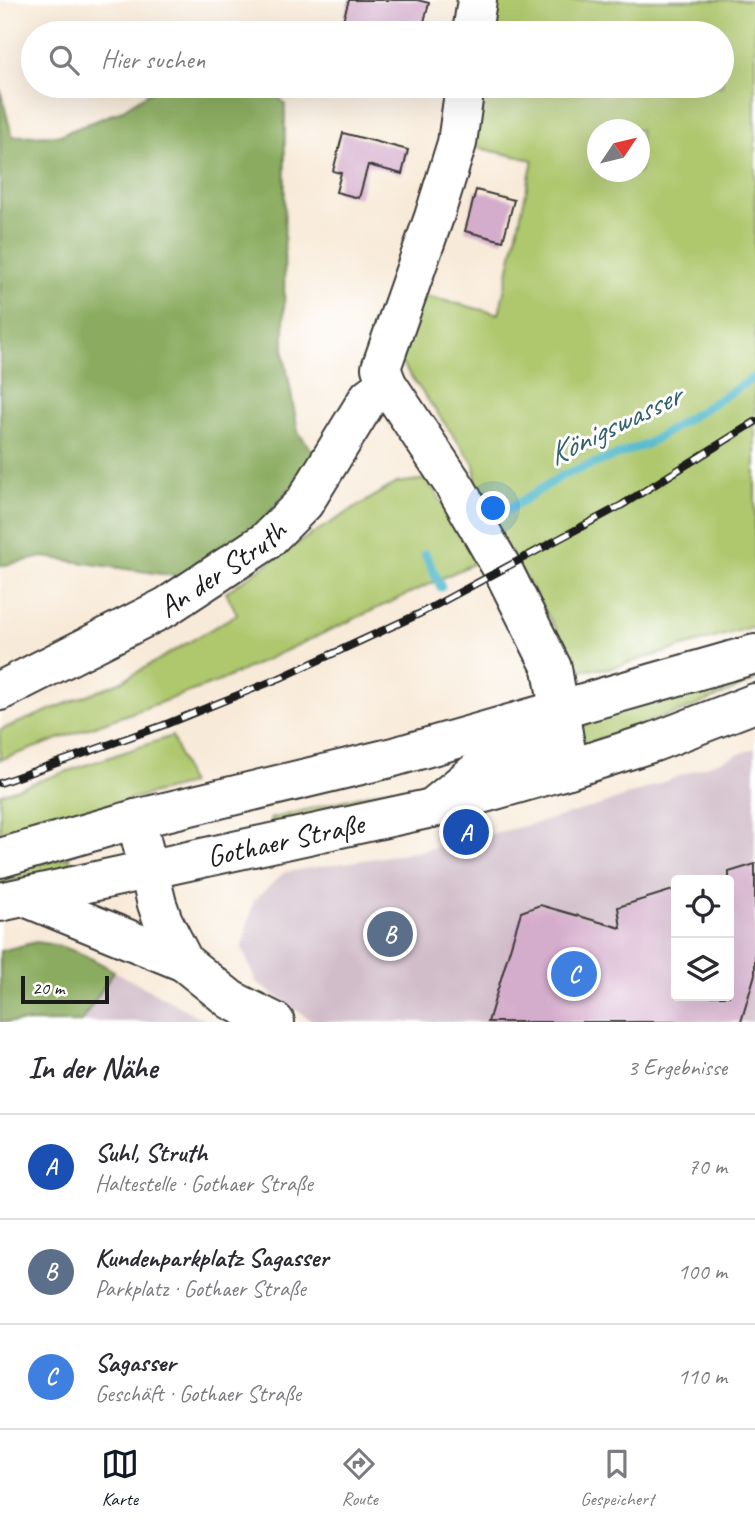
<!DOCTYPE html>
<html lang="de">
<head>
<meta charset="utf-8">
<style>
  body { margin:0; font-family:Caveat,sans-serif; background:#f7f7f7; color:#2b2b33 }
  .controls { position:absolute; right:21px; bottom:21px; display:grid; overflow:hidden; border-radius:7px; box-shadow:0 7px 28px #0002 }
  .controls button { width:63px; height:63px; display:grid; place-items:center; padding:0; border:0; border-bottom:2px solid #e1e1e2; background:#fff; color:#2b2b33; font:35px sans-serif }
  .compass { position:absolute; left:587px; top:119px; width:63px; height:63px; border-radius:50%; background:#fff; box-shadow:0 7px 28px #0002; rotate:55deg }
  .scale { position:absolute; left:21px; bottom:18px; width:88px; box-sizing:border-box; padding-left:7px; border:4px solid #1c1c1c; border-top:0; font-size:19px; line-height:24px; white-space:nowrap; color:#1c1c1c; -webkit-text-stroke:5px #fff; paint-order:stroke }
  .you { position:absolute; left:494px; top:509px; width:24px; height:24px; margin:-18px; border:5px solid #fff; border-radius:50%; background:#1a73e8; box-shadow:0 0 0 10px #1a73e833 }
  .badge { display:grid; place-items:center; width:46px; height:46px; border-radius:50%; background:#111827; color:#fff; font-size:23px; font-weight:700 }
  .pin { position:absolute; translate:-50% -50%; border:4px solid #fff; box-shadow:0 2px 7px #0006 }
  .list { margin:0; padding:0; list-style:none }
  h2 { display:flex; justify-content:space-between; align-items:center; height:91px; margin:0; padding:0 28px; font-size:30px }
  h2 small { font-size:23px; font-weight:400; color:#7c7c81 }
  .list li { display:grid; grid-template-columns:46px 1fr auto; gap:21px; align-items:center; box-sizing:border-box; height:105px; padding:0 28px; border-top:2px solid #e1e1e2 }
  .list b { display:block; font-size:26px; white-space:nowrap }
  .list p { margin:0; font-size:23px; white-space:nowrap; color:#7c7c81 }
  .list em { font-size:23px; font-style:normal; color:#7c7c81 }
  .icon { flex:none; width:38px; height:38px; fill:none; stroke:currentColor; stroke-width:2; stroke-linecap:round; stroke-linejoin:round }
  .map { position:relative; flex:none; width:755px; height:1022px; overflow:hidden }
  .search { position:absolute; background:#fff; box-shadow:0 7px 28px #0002; left:21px; right:21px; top:21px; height:77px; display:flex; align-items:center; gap:18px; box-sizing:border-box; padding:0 24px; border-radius:38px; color:#7c7c81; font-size:26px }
  .sheet { height:406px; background:#fff }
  nav { display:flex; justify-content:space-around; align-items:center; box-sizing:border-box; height:98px; border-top:2px solid #e1e1e2; background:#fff; font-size:19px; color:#7c7c81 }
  nav a { display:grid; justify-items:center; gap:4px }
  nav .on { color:#111827 }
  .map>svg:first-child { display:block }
  .industrial { fill:#d1bdc9; fill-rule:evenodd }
  .green { fill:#afc86e; stroke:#667245; stroke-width:2; fill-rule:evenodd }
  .forest { fill:#8bac61; stroke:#54643e; stroke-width:2 }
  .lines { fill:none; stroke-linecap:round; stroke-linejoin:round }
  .stream { stroke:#4cb7ca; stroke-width:9 }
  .building { fill:#d5adcc }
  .minor-casing { stroke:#3d3b38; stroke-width:42 }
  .major-casing { stroke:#3d3b38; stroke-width:42 }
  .minor { stroke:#fff; stroke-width:38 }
  .major { stroke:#fff; stroke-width:38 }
  .rail-casing { stroke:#1c1c1c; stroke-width:8 }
  .rail { stroke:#fff; stroke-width:5; stroke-dasharray:16; stroke-linecap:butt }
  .labels { text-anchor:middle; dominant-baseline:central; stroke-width:6; stroke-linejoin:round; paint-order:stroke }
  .street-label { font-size:30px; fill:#1c1c1c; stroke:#fff }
  .water-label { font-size:32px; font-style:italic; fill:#32626a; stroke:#fff }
</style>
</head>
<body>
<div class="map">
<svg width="755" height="1022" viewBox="0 0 755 1022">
  <rect width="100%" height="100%" fill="#fff"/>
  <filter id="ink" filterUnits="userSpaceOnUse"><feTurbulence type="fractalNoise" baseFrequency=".0143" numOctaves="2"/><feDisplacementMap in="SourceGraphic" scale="14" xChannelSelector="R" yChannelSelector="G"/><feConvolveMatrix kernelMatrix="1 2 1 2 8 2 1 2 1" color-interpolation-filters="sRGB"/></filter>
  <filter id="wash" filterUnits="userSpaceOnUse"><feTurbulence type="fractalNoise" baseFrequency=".00686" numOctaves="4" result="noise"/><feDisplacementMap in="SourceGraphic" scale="28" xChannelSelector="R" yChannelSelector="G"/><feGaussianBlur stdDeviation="1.57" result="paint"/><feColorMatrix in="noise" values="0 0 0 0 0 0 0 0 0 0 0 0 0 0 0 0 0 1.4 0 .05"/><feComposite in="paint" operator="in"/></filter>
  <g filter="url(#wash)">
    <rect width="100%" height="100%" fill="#f8ead8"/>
    <path class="industrial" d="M755,748V1022H313L256,982L242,947L254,900L285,872L415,852L541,822L604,804ZM676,880H729V996H676Z
      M114,971L209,1022H81Z"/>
    <path class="green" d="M477,0H755V626L611,668L580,670L478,498L474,464L400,361L421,295L499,314L533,160L457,143L465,86H722V33H472ZM598,130H640V172H598Z
      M427,479L479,561L220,681L0,760V730L120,682L237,614L226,592L304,539L396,483Z
      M755,669V681L688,709L575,747L573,741L583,726L600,715Z
      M172,736L190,784L0,832V794Z
      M392,788L396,797L273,827L270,819Z
      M70,857V868L0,884V873Z"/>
    <path class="forest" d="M159,86H271L285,105L284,353L298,432L317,457L258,526L182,577L43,557L0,566V89L12,136L60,135L120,111Z
      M36,942C67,945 88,956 114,971L81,1022H0V951Z"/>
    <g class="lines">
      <path class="stream" d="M495,518L563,475L647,444L755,377
        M425,554L441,587"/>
    </g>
    <g id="blocks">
      <path class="building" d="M349,0H417L429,3L421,33H387L343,20Z
        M343,133L408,150L402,174L368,165L359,198L336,192L341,173L333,171Z
        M476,190L514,200L503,241L465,231Z
        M755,864V974L741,1022H488L521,912L540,905L621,928L618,907L676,889V996H729V872Z"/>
    </g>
  </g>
  <g filter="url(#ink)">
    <use href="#blocks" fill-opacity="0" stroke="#3d3b38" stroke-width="2"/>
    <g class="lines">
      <g class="minor-casing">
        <g id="minor">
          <path d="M472,33L477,0"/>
          <path d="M465,86L457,143L434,217L381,368L387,384L456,488L503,570L552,668L569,769"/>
          <path id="s1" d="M0,691L166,607L266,541L304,503L369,397L387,384"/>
          <path d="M432,808L476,772L564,741"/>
          <path d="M136,819L157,904L163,921L184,962L231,1000L275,1022"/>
          <path d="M25,897L184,962"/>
        </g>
      </g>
      <g class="major-casing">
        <g id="major">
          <path d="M0,858L136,819L390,758L755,654"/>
          <path id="s2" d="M0,902L432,808L569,769L654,742L755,703"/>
        </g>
      </g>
      <use href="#minor" class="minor"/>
      <use href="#major" class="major"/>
      <g class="rail-casing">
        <path id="rail" d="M0,783L164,725L280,678L421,613L622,505L755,422"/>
      </g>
      <use href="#rail" class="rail"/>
    </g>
  </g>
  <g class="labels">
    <g class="street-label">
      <text stroke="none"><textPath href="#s1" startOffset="254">An der Struth</textPath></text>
      <text stroke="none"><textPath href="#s2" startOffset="292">Gothaer Straße</textPath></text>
    </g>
    <g class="water-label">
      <text transform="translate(614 425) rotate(-26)">Königswasser</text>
    </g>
  </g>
</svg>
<div class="controls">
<button><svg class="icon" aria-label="locate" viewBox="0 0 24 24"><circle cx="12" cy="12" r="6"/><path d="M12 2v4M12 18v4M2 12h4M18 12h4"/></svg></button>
<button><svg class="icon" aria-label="layers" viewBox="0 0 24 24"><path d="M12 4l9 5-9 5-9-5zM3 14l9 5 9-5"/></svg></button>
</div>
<svg class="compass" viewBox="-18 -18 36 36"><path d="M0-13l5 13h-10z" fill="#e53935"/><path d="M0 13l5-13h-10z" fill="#7c7c81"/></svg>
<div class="scale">20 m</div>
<div class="you"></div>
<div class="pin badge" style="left:466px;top:832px;background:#1a4fb4">A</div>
<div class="pin badge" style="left:390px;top:934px;background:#5c6f8a">B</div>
<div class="pin badge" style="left:574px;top:974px;background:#3f7fe0">C</div>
<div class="search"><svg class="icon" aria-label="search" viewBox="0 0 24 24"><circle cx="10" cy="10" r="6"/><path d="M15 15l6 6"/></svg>Hier suchen</div>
</div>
<section class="sheet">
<h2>In der Nähe<small>3 Ergebnisse</small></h2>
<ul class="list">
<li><span class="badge" style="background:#1a4fb4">A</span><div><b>Suhl, Struth</b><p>Haltestelle · Gothaer Straße</p></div><em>70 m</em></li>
<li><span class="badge" style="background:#5c6f8a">B</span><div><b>Kundenparkplatz Sagasser</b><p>Parkplatz · Gothaer Straße</p></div><em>100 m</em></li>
<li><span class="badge" style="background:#3f7fe0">C</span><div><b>Sagasser</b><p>Geschäft · Gothaer Straße</p></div><em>110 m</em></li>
</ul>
</section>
<nav>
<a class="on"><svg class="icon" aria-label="map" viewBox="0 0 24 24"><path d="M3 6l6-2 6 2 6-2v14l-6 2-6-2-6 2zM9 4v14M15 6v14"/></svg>Karte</a>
<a><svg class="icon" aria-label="directions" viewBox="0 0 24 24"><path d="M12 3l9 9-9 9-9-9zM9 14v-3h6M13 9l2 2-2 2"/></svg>Route</a>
<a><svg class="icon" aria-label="saved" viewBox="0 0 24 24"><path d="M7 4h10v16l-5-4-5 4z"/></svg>Gespeichert</a>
</nav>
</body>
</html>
